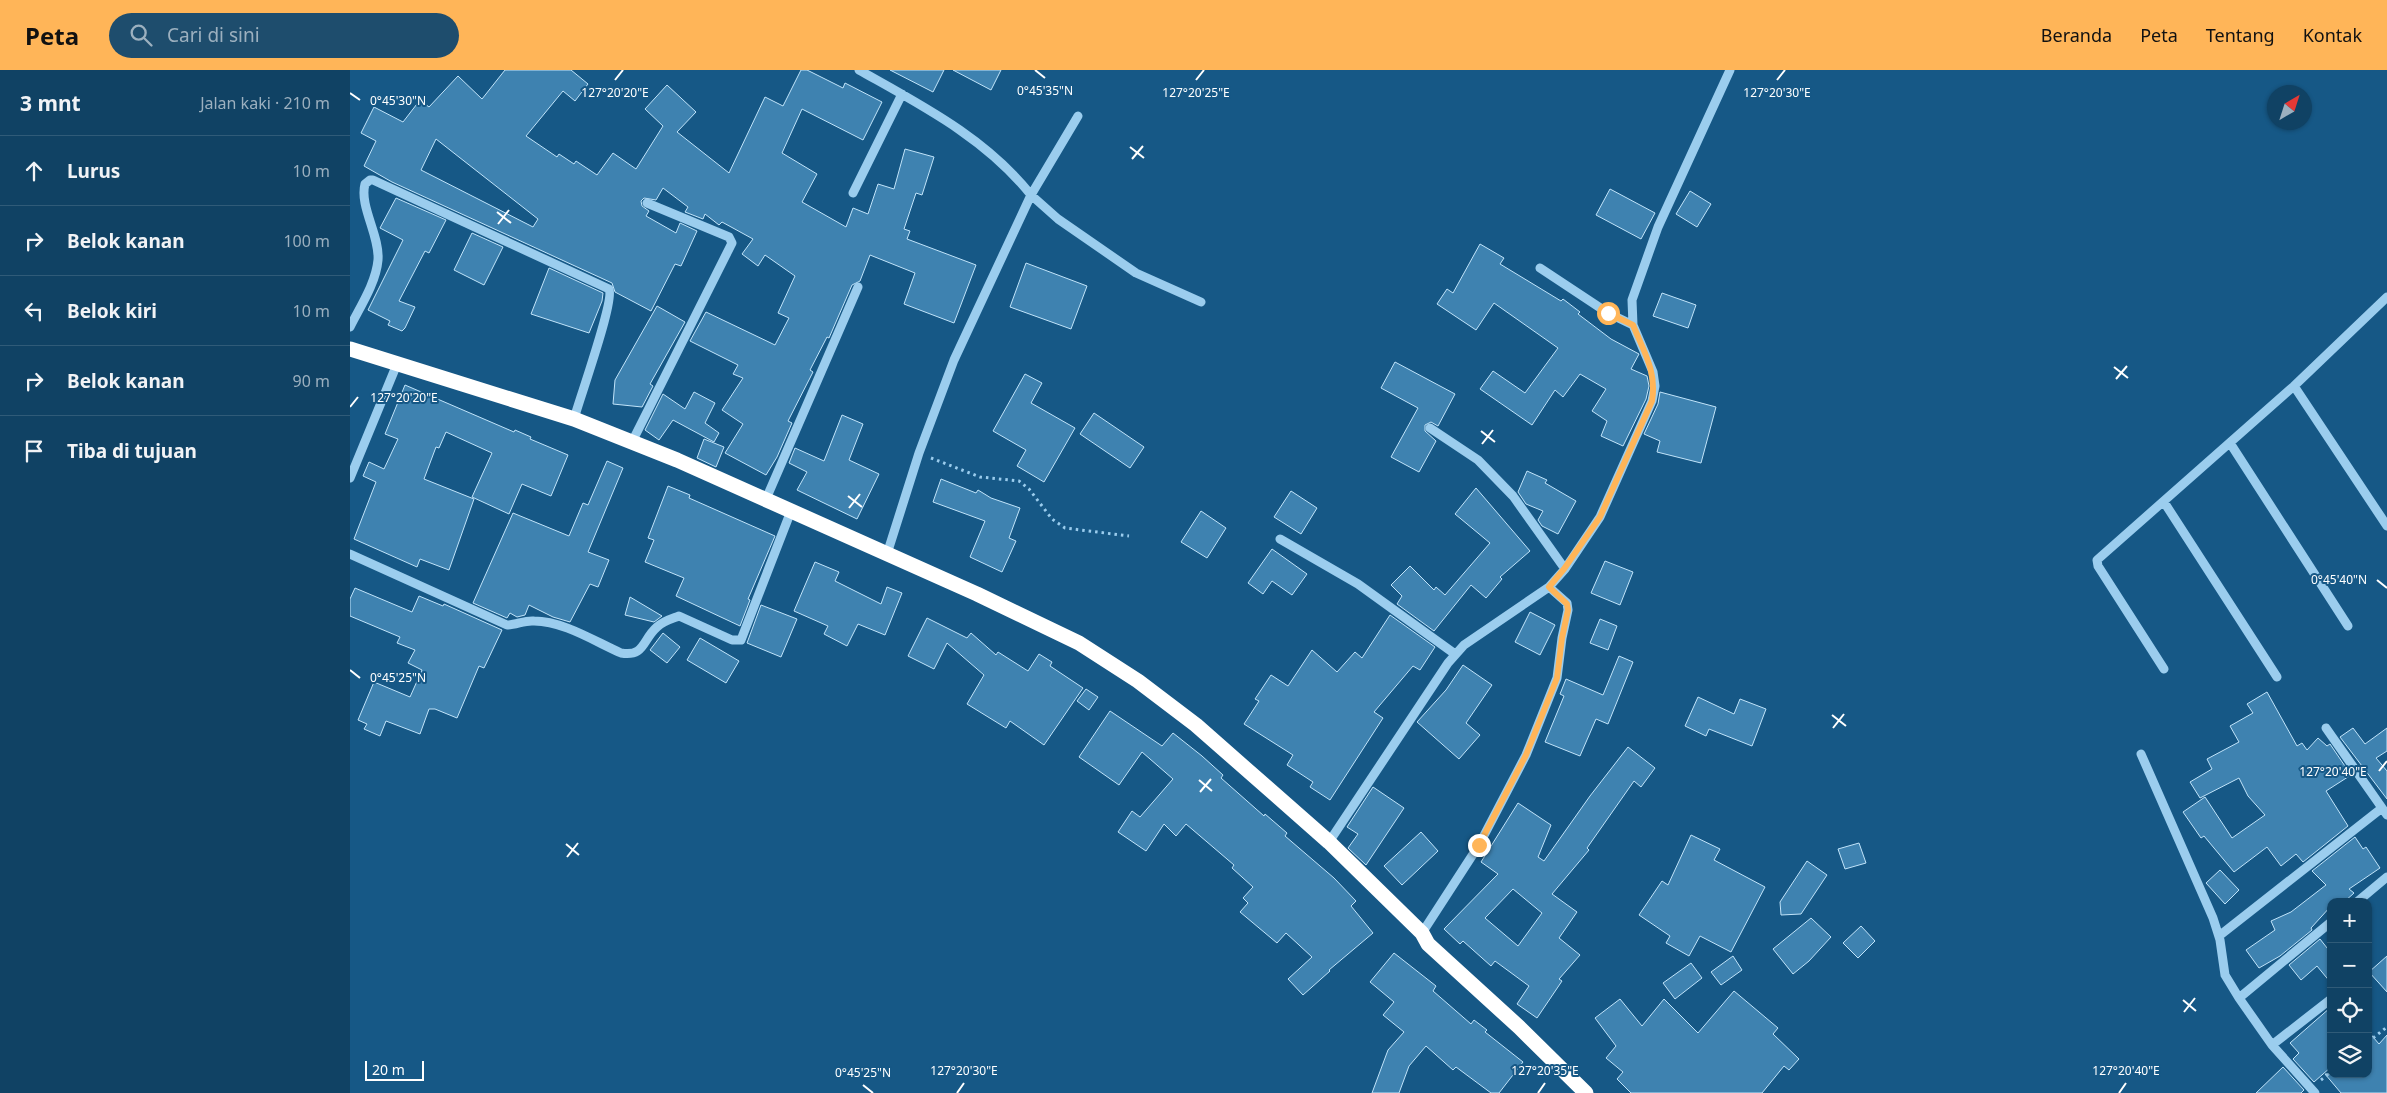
<!DOCTYPE html>
<html lang="id">
<head>
<meta charset="utf-8">
<style>
  body { margin:0; font-family:"Noto Sans",sans-serif; background:#1e4d6d; color:#f1f3f6 }
  .controls { position:absolute; right:15px; bottom:15px; display:grid; overflow:hidden; border-radius:10px; box-shadow:0 1px 4px #0004 }
  .controls button { width:45px; height:45px; display:grid; place-items:center; padding:0; border:0; border-bottom:1px solid #305b78; background:#104264; color:#f1f3f6; font:25px sans-serif }
  .compass { position:absolute; left:1917px; top:15px; width:45px; height:45px; border-radius:50%; background:#104264; box-shadow:0 1px 4px #0004; rotate:39deg }
  .scale { position:absolute; left:15px; bottom:12px; width:59px; box-sizing:border-box; padding-left:5px; border:2px solid #fff; border-top:0; font-size:14px; line-height:18px; white-space:nowrap; color:#fff; -webkit-text-stroke:4px #165886; paint-order:stroke }
  .stop { position:absolute; width:15px; height:15px; margin:-11px; border:4px solid #ffb558; border-radius:50%; background:#fff }
  .stop.end { background:#ffb558; border-color:#fff; box-shadow:0 1px 5px #0008 }
  .list { margin:0; padding:0; list-style:none }
  h2 { display:flex; justify-content:space-between; align-items:center; height:65px; margin:0; padding:0 20px; font-size:21px }
  h2 small { font-size:16px; font-weight:400; color:#9cb0bf }
  .list li { display:grid; grid-template-columns:32px 1fr auto; gap:15px; align-items:center; box-sizing:border-box; height:70px; padding:0 20px; border-top:1px solid #305b78 }
  .list b { display:block; font-size:19px; white-space:nowrap }
  .list em { font-size:16px; font-style:normal; color:#9cb0bf }
  .icon { flex:none; width:28px; height:28px; fill:none; stroke:currentColor; stroke-width:2; stroke-linecap:round; stroke-linejoin:round }
  .map { position:relative; flex:none; width:2037px; height:1023px; overflow:hidden }
  header { display:flex; align-items:center; gap:30px; box-sizing:border-box; height:70px; padding:0 25px; background:#ffb558; color:#111 }
  header strong { font-size:24px }
  nav { display:flex; gap:28px; margin-inline-start:auto; font-size:18px }
  .search { width:350px; height:45px; background:#1e4d6d; display:flex; align-items:center; gap:12px; box-sizing:border-box; padding:0 18px; border-radius:28px; color:#9cb0bf; font-size:19px }
  main { display:flex }
  aside { flex:1; background:#104264 }
  .map>svg:first-child { display:block }
  .building { fill:#3e82b0; stroke:#c1e4fa; fill-rule:evenodd }
  .lines { fill:none; stroke-linecap:round; stroke-linejoin:round }
  .path { stroke:#9bcdee; stroke-width:3; stroke-dasharray:2.5 4; stroke-linecap:butt }
  .minor { stroke:#9bcdee; stroke-width:9 }
  .highway { stroke:#fff; stroke-width:15 }
  .route { stroke:#ffb558; stroke-width:6 }
  .ticks { fill:none; stroke:#fff; stroke-width:2 }
  .ticks-label { font-size:12px; text-anchor:middle; fill:#fff; stroke:#165886; stroke-width:4; stroke-linejoin:round; paint-order:stroke }
</style>
</head>
<body>
<header>
<strong>Peta</strong>
<div class="search"><svg class="icon" aria-label="search" viewBox="0 0 24 24"><circle cx="10" cy="10" r="6"/><path d="M15 15l6 6"/></svg>Cari di sini</div>
<nav><a>Beranda</a><a>Peta</a><a>Tentang</a><a>Kontak</a></nav>
</header>
<main>
<aside>
<h2>3 mnt<small>Jalan kaki · 210 m</small></h2>
<ul class="list">
<li><svg class="icon" aria-label="ahead" viewBox="0 0 24 24"><path d="M12 20V5M6 11l6-6 6 6"/></svg><div><b>Lurus</b></div><em>10 m</em></li>
<li><svg class="icon" aria-label="right" viewBox="0 0 24 24"><path d="M7 20v-9h11M14 6l5 5-5 5"/></svg><div><b>Belok kanan</b></div><em>100 m</em></li>
<li><svg class="icon" aria-label="left" viewBox="0 0 24 24"><path d="M17 20v-9H6M10 6l-5 5 5 5"/></svg><div><b>Belok kiri</b></div><em>10 m</em></li>
<li><svg class="icon" aria-label="right" viewBox="0 0 24 24"><path d="M7 20v-9h11M14 6l5 5-5 5"/></svg><div><b>Belok kanan</b></div><em>90 m</em></li>
<li><svg class="icon" aria-label="arrive" viewBox="0 0 24 24"><path d="M6 21V4h12l-3 4 3 4H6"/></svg><div><b>Tiba di tujuan</b></div></li>
</ul>
</aside>
<div class="map">
<svg width="2037" height="1023" viewBox="0 0 2037 1023">
  <rect width="100%" height="100%" fill="#165886"/>
  <path class="building" d="M155,0H221L238,14L225,31L213,21L176,66L207,87L209,84L224,94L226,91L247,105L263,83L286,99L313,56L295,39L317,15L346,42L327,62L379,103L415,27L433,36L451,0H457L493,18L495,13L532,32L513,70L452,39L432,83L467,104L452,132L496,157L503,138L518,144L528,114L544,119L555,79L584,87L572,125L566,123L554,159L560,161L557,169L626,195L604,253L554,234L565,203L520,185L510,211L502,215L479,268L477,267L460,300L463,302L438,351L442,353L427,387L416,405L375,383L393,354L372,340L393,308L383,304L388,295L340,271L356,242L425,275L439,248L428,243L445,206L415,185L408,196L392,184L403,169L372,152L369,155L355,144L353,149L335,142L338,137L313,118L306,130L294,128L291,131L292,136L299,141L296,146L326,163L330,153L347,161L331,196L325,194L301,241L265,222L262,213L42,112L14,96L26,71L11,63L24,37L53,52L70,30L79,37L108,6L132,29ZM86,69L188,149L183,157L71,100Z
    M540,0H594L583,22Z
    M603,0H651L641,20Z
    M1260,119L1305,143L1291,169L1246,145Z
    M1340,121L1361,134L1347,157L1326,144Z
    M46,128L96,150L79,183L75,181L49,231L65,237L55,258L52,261L38,255L40,251L18,240L53,170L30,158Z
    M122,163L153,177L134,215L104,200Z
    M1130,174L1154,188L1150,194L1211,231L1213,229L1230,242L1228,244L1261,269L1289,284L1281,299L1297,306L1299,316L1296,329L1273,376L1251,366L1257,351L1242,341L1256,319L1230,304L1213,327L1205,320L1182,355L1130,319L1143,301L1175,323L1208,278L1144,233L1126,260L1087,234L1097,219L1103,223Z
    M676,193L737,216L721,259L660,237Z
    M199,198L253,223L252,231L239,263L181,244Z
    M1312,223L1346,235L1338,258L1303,246Z
    M307,236L335,252L300,314L303,316L292,337L263,334L265,310Z
    M1045,292L1105,324L1088,356L1081,352L1075,355V361L1086,371L1069,402L1041,387L1068,338L1031,318Z
    M675,304L692,313L681,333L725,358L694,412L667,396L676,380L643,361Z
    M55,315L164,362L165,360L181,367L180,369L218,385L201,426L172,414L159,444L122,427L142,383L96,362L89,378L86,377L74,409L124,429L99,500L70,489L67,497L4,469L26,412L13,406L19,392L34,399L48,369L35,364Z
    M344,322L365,333L355,353L369,363L364,372L323,350L309,370L295,360L313,324L335,339Z
    M1310,322L1366,337L1351,393L1307,382L1310,371L1294,364L1308,334Z
    M744,343L794,377L780,398L730,364Z
    M492,345L513,354L499,390L529,404L507,449L447,420L457,402L439,393L445,378L474,391Z
    M354,369L374,377L366,397L347,388Z
    M257,391L273,398L238,482L259,490L248,517L240,514L220,552L203,547L179,535L175,545L167,547L160,543L157,548L123,533L163,443L219,466L233,433L238,435Z
    M1177,401L1197,410L1195,413L1226,431L1208,464L1192,456L1188,450L1193,441L1176,434L1168,422Z
    M591,409L626,423L628,420L641,428L670,438L659,468L666,471L652,502L620,487L635,451L583,432Z
    M318,416L340,425L339,428L425,466L398,529L400,530L390,556L326,526L334,508L295,492L304,470L298,468Z
    M1126,418L1180,481L1150,507L1152,509L1136,528L1121,515L1084,561L1047,534L1052,526L1041,515L1060,496L1084,520L1086,517L1095,525L1140,473L1105,444Z
    M941,421L967,438L951,464L924,447Z
    M851,441L876,458L857,488L831,472Z
    M922,479L957,504L942,525L922,511L913,524L898,513Z
    M1255,491L1283,502L1270,535L1241,523Z
    M465,492L489,502L485,511L531,534L537,517L552,523L535,565L508,554L497,576L474,564L478,556L444,541Z
    M5,518L62,542L69,526L93,536L94,534L152,560L134,598L129,596L107,648L85,639H79L70,664L36,651L30,666L14,659L17,654L8,650L24,612L60,627L72,600L58,593L65,580L47,573L50,567L0,546V529Z
    M280,527L312,546L304,552L275,545Z
    M411,535L447,549L431,587L397,573Z
    M1180,542L1205,555L1190,585L1165,572Z
    M1040,545L1085,577L1070,600L1063,596L1024,642L1033,648L980,730L960,717L963,712L937,695L943,685L894,654L909,631L905,629L921,605L938,616L962,580L987,602L1005,582L1012,588Z
    M577,548L617,568L621,563L646,585L648,582L678,601L689,584L702,592L700,596L733,618L694,675L660,651L656,658L617,634L634,605L597,573L584,599L558,586Z
    M1250,549L1267,556L1258,580L1240,573Z
    M313,563L330,577L317,593L300,580Z
    M350,568L389,591L376,613L337,590Z
    M1269,586L1283,592L1258,654L1246,649L1230,686L1195,672L1214,626L1210,624L1216,609L1253,625Z
    M1113,595L1142,615L1116,653L1130,665L1109,689L1067,652L1096,620Z
    M736,619L748,627L739,640L727,631Z
    M1917,622L1947,676L1952,673L1957,680L1968,668L1977,676L1980,674L2001,705L1976,721L1998,756L1953,792L1946,784L1931,796L1917,777L1884,802L1854,766L1851,768L1833,742L1855,727L1882,768L1915,745L1898,726L1889,708L1850,728L1840,712L1862,699L1857,689L1889,672L1880,656L1903,643L1897,634Z
    M1348,627L1384,644L1390,629L1416,639L1402,676L1359,659L1356,666L1335,656Z
    M760,641L812,676L823,663L852,686L873,705L871,708L914,746L915,744L937,763L935,766L984,808L1006,831L1001,836L1023,863L979,900L980,901L953,925L938,909L962,887L936,863L927,873L890,842L898,833L893,828L903,817L882,798L884,795L836,754L826,766L814,754L796,781L768,762L782,741L790,747L823,709L792,682L769,715L729,687Z
    M2003,658L2015,674L2037,658V681L2026,688L2037,701V729L1990,667Z
    M1278,677L1305,698L1291,717L1284,711L1237,778L1239,780L1202,824L1227,842L1209,868L1230,885L1209,909L1212,911L1187,948L1167,934L1179,916L1145,891L1141,896L1113,871L1110,874L1094,859L1148,804L1131,792L1168,733L1201,755L1188,787L1194,791L1240,726ZM1163,819L1192,843L1168,876L1135,848Z
    M1023,717L1054,738L1016,795L998,778L1008,764L997,757Z
    M1071,762L1088,781L1052,815L1034,796Z
    M1341,765L1370,779L1364,790L1415,817L1381,882L1350,866L1339,886L1316,873L1320,866L1289,845L1312,811L1318,815Z
    M2005,767L2013,779L2016,777L2030,798L1999,819L2004,823L1994,832H1981V836L1961,858L1962,860L1930,886L1909,898L1896,880L1925,860L1921,851L1941,842L1976,815L1962,801Z
    M1509,773L1516,793L1495,799L1488,779Z
    M1457,791L1477,805L1451,844L1431,845L1430,832Z
    M1870,800L1889,820L1875,834L1856,813Z
    M1461,848L1481,867L1459,891L1443,904L1423,879Z
    M1511,856L1525,871L1508,888L1493,873Z
    M1970,869L1981,883V913L1967,896L1951,910L1939,895Z
    M1044,883L1086,916L1083,921L1121,954L1124,950L1137,960L1135,962L1173,992L1149,1023H1141L1106,997L1103,1000L1076,976L1059,996L1049,1023H1022L1038,980L1054,962L1033,945L1044,932L1020,912Z
    M1383,886L1392,900L1371,915L1361,902Z
    M2037,886V922L2019,902Z
    M1341,893L1352,908L1325,929L1313,913Z
    M1384,921L1428,958L1423,964L1449,989L1439,1000L1434,996L1412,1023H1281L1267,1009L1273,1002L1256,988L1266,976L1245,948L1270,929L1292,956L1314,929L1348,963Z
    M1981,937V997L1964,1012L1943,989L1949,983L1940,973Z
    M2018,961L2029,974L2037,965V1023H1991L1975,1004H2018Z
    M1933,997L1954,1020L1951,1023H1906Z"/>
  <g class="lines">
    <path class="path" d="M581,388L630,407L669,411L679,419L702,449L715,458L779,466
      M2018,972L2037,957
      M1971,1010L1981,1002"/>
    <path class="minor" d="M509,0C571,35 636,68 681,125L604,290L569,383L537,484
      M728,46L681,125L708,149L786,203L851,232
      M503,123L552,24
      M1190,198L1258,243L1283,255
      M2037,227L1944,316L2037,456
      M0,257C10,237 26,213 28,190C30,166 9,136 15,114L20,110H23L259,219C265,230 229,330 224,349
      M1080,358L1128,390L1163,426L1215,499
      M282,372L382,173L379,167L297,133
      M1880,373L1998,556
      M0,408L47,294
      M416,429L508,217
      M1814,432L1927,607
      M930,469L1008,514L1105,584
      M0,484L157,555C166,555 175,550 184,551C213,551 244,571 271,583C295,587 292,570 307,557C313,551 321,549 329,546L382,570H391L441,441
      M1814,599L1748,496L1747,490L1944,316
      M1976,658L2037,745
      M1791,684L1863,848L1870,870L1875,905L1889,928L1922,975L1965,1023
      M979,772L1098,593L1114,575L1199,517L1215,499L1250,447L1302,331L1305,316L1303,302L1283,255L1282,230L1308,157L1380,0
      M2007,832L2037,807
      M1072,863L1129,775L1176,685L1207,608L1212,568L1218,540L1217,533L1199,517
      M1869,866L2032,738
      M1889,928L1981,852
      M1922,975L1981,929"/>
    <path class="highway" d="M0,279L224,349L327,390L627,524L729,573L788,611L846,655L979,772L1072,863L1078,874L1169,957L1236,1023"/>
  </g>
  <g class="lines">
    <path class="route" d="M1129,775L1176,685L1207,608L1212,568L1218,540L1217,534L1199,517L1214,499L1250,447L1302,331C1307,302 1294,282 1283,255L1258,243"/>
  </g>
  <path class="ticks" d="M685,0L695,8M265,10L273,0M846,10L854,0M1427,10L1435,0M0,23L10,30M780,77L794,88M782,89L793,76M147,142L161,153M148,154L159,140M1764,297L1778,308M1766,309L1777,296M0,337L8,327M1131,361L1145,372M1132,374L1143,360M498,426L512,437M499,438L510,424M2027,510L2037,518M0,600L10,608M1482,645L1496,656M1483,658L1494,644M2029,701L2037,691M849,710L862,721M850,722L861,709M216,774L229,785M217,787L228,773M1833,930L1846,941M1834,942L1845,928M513,1015L523,1023M607,1023L614,1013M1188,1023L1195,1013M1769,1023L1776,1013"/>
  <g class="ticks-label">
    <text x="695" y="25">0°45'35"N</text>
    <text x="265" y="27">127°20'20"E</text>
    <text x="846" y="27">127°20'25"E</text>
    <text x="1427" y="27">127°20'30"E</text>
    <text x="48" y="35">0°45'30"N</text>
    <text x="54" y="332">127°20'20"E</text>
    <text x="1989" y="514">0°45'40"N</text>
    <text x="48" y="612">0°45'25"N</text>
    <text x="1983" y="706">127°20'40"E</text>
    <text x="614" y="1005">127°20'30"E</text>
    <text x="1195" y="1005">127°20'35"E</text>
    <text x="1776" y="1005">127°20'40"E</text>
    <text x="513" y="1007">0°45'25"N</text>
  </g>
</svg>
<div class="controls">
<button>+</button>
<button>−</button>
<button><svg class="icon" aria-label="locate" viewBox="0 0 24 24"><circle cx="12" cy="12" r="6"/><path d="M12 2v4M12 18v4M2 12h4M18 12h4"/></svg></button>
<button><svg class="icon" aria-label="layers" viewBox="0 0 24 24"><path d="M12 4l9 5-9 5-9-5zM3 14l9 5 9-5"/></svg></button>
</div>
<svg class="compass" viewBox="-18 -18 36 36"><path d="M0-13l5 13h-10z" fill="#e53935"/><path d="M0 13l5-13h-10z" fill="#9cb0bf"/></svg>
<div class="scale">20 m</div>
<div class="stop" style="left:1258px;top:243px"></div>
<div class="stop end" style="left:1129px;top:775px"></div>
</div>
</main>
</body>
</html>
